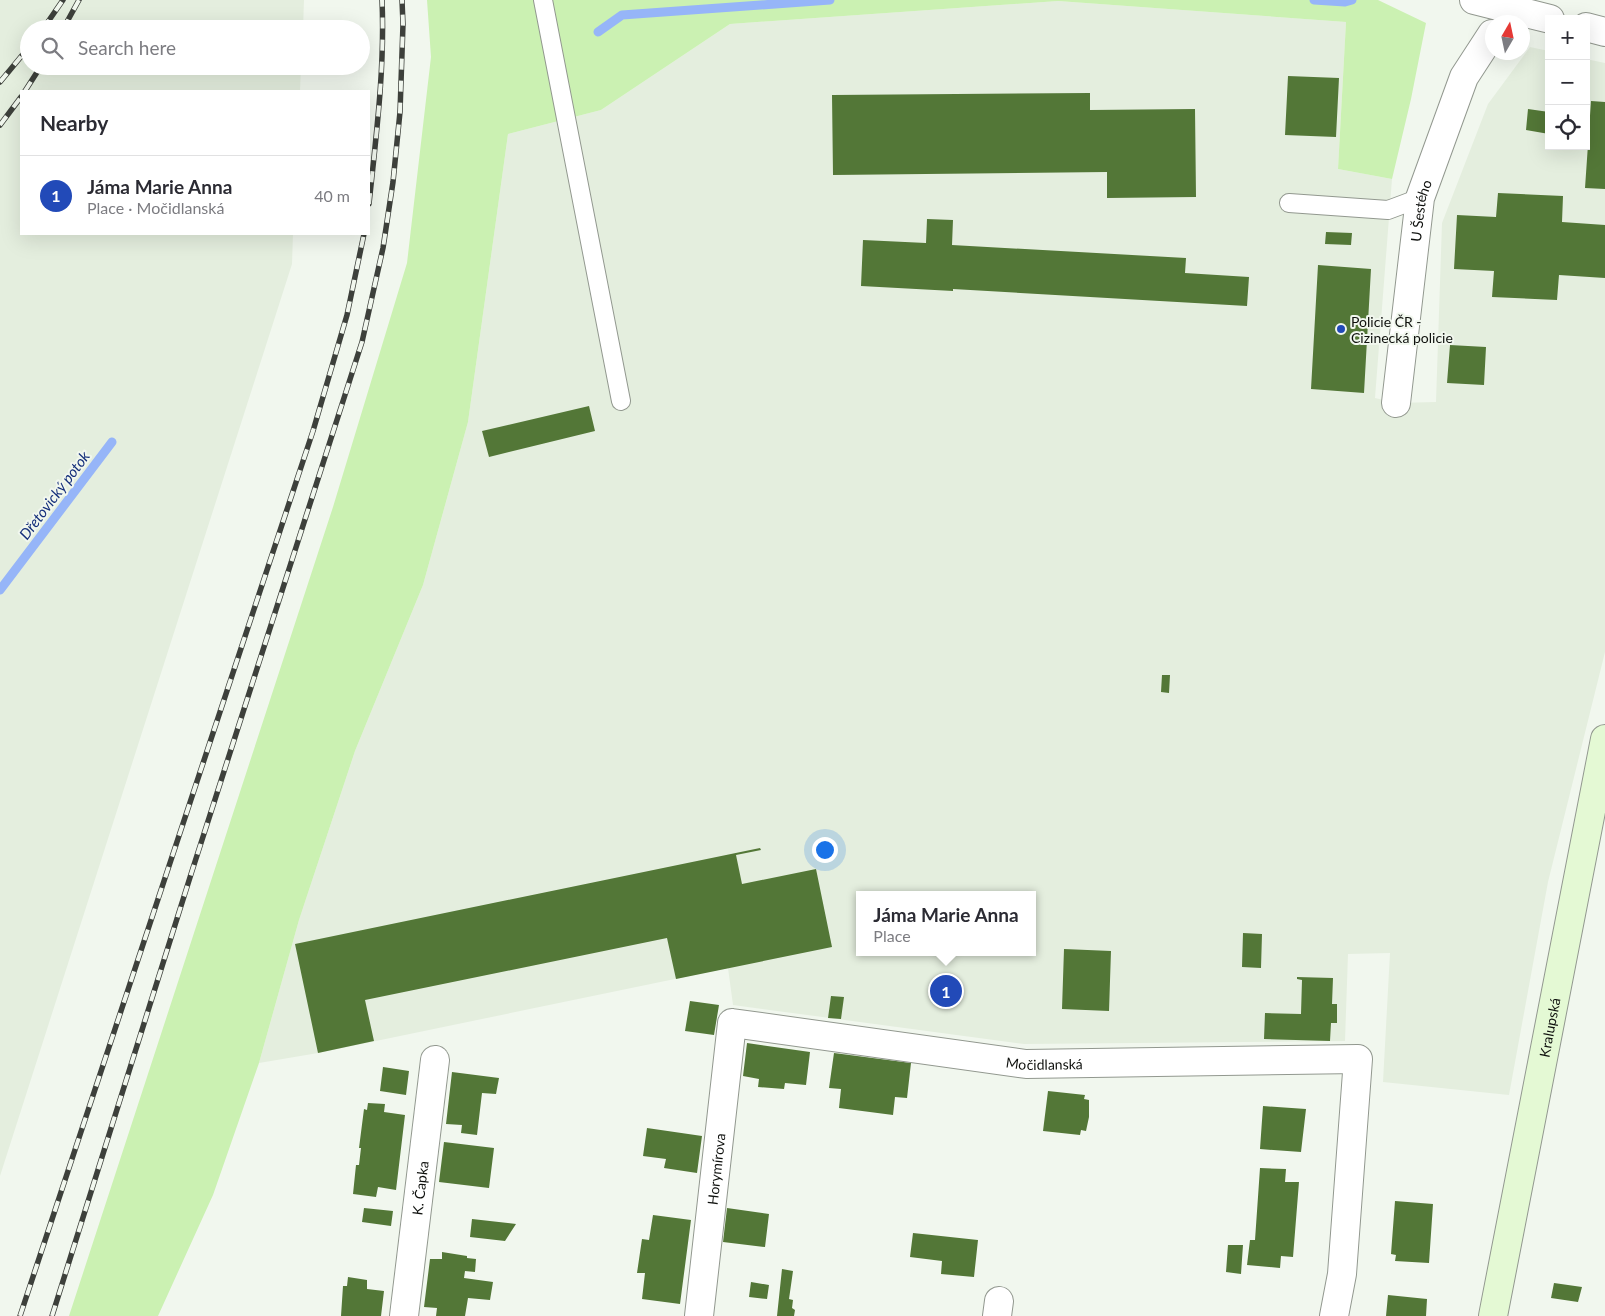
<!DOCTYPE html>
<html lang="en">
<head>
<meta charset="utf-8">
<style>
  body { margin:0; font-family:Lato,sans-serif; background:#f7f7f7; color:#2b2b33 }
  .controls { position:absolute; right:15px; top:15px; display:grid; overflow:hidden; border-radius:0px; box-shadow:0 5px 20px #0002 }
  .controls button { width:45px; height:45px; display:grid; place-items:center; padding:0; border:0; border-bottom:1px solid #e1e1e2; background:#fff; color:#2b2b33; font:25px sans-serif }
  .compass { position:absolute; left:1485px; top:15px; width:45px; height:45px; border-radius:50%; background:#fff; box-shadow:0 5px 20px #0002; rotate:9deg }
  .you { position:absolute; left:824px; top:849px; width:18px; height:18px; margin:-12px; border:4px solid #fff; border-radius:50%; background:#1a73e8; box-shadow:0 0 0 8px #1a73e833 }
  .badge { display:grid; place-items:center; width:32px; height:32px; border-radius:50%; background:#224ab8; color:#fff; font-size:16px; font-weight:700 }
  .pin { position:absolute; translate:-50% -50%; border:2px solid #fff; box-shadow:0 1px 5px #0006 }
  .popup { position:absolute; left:856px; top:891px; width:180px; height:65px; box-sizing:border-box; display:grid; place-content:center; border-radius:0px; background:#fff; filter:drop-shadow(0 1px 4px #0005); font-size:16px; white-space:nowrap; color:#7c7c81 }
  .popup b { font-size:19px; color:#2b2b33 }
  .popup::after { content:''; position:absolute; left:50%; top:100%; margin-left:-10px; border:10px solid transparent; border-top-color:#fff }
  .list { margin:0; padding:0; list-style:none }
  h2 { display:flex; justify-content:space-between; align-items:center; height:65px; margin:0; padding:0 20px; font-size:21px }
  h2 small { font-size:16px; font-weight:400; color:#7c7c81 }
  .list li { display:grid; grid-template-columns:32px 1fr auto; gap:15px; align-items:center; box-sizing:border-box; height:80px; padding:0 20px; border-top:1px solid #e1e1e2 }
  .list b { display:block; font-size:19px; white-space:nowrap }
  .list p { margin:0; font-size:16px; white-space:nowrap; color:#7c7c81 }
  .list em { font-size:16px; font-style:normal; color:#7c7c81 }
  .icon { flex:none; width:28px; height:28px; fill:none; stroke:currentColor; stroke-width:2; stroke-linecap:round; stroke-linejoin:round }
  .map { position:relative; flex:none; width:1605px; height:1316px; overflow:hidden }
  .search { position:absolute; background:#fff; box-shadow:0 5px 20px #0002; left:20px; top:20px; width:350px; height:55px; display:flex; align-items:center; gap:12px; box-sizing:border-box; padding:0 18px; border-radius:28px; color:#7c7c81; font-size:19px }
  .panel { position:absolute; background:#fff; box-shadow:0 5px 20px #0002; left:20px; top:90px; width:350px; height:145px; border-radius:0px }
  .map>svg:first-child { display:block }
  .built { fill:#e4eede; fill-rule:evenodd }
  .green { fill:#cbf1b2 }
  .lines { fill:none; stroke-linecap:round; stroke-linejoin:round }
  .stream { stroke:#96b5f8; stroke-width:9 }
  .building { fill:#537737 }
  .lane-casing { stroke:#92988f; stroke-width:20 }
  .street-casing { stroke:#92988f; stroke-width:30 }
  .secondary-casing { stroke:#92988f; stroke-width:30 }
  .lane { stroke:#fff; stroke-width:18 }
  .street { stroke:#fff; stroke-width:28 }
  .secondary { stroke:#e4f9d4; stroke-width:28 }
  .rail-casing { stroke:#3d403b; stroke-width:5.5 }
  .rail { stroke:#f1f7ee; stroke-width:4; stroke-dasharray:11; stroke-linecap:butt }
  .poi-dot { fill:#224ab8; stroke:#f1f7ee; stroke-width:2 }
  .labels { text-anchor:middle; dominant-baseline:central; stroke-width:4; stroke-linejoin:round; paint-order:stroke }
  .street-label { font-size:14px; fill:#0f110e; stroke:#f1f7ee }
  .poi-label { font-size:14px; fill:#0f110e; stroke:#f1f7ee; text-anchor:start }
  .water-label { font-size:15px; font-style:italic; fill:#142f7a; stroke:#f1f7ee }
</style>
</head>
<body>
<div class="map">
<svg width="1605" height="1316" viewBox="0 0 1605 1316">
  <rect width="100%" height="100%" fill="#f1f7ee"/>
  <path class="built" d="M0,0H304L303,29H29V66H301L300,91H21V234H293L292,264L0,1176Z
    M1058,1L1346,22L1338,169L1392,179L1375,398L1396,403L1436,402L1442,223L1488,104L1530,47L1549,51V146H1586V59L1605,63V652L1548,882L1509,1095L1383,1082L1390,953L1348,954L1345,1041L1024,1044L733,1005L728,968L318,1053L259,1063L299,920L355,751L423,585L468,422L508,134L601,110L730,24ZM860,895H1032V952H860Z"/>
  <path class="green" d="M427,0H1378L1426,23L1411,99L1392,179L1338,169L1346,22L1058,1L730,24L601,110L508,134L468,422L423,585L355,751L299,920L259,1063L213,1195L158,1316H69L333,507L407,263L431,57Z"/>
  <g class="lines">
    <path class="stream" d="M1314,0L1345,2L1352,0
      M598,32L622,15L830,0
      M0,590L112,442"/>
  </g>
  <path class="building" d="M1288,76L1339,78L1336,137L1285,135Z
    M1090,93V110L1195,109L1196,197L1107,198V172L833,175L832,95Z
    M1591,101L1605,102V189L1585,188Z
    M1528,109L1549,112V134L1526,130Z
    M1498,193L1563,196L1562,222L1605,225V278L1559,275L1557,300L1492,297L1494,271L1454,269L1457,215L1496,217Z
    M927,219L953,220L952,245L1186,258L1185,273L1249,277L1247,306L953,289V291L861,286L863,240L926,243Z
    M1326,232L1352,233L1351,245L1325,244Z
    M1318,265L1371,269L1364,393L1311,389Z
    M1450,345L1486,347L1484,385L1447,383Z
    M589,406L595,431L489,457L482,431Z
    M1162,675H1170L1169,693L1161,692Z
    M760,848L761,850L736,855L742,884L816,869L832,947L676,979L667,938L365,1000L374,1041L318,1053L295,944Z
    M1243,933L1262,934L1261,968L1242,967Z
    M1064,949L1111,951L1109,1011L1062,1009Z
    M1297,977L1333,978L1332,1004H1337V1023H1331L1330,1041L1264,1039L1265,1013L1301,1014L1302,980L1297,979Z
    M831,996L844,997L841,1019L828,1018Z
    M690,1001L719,1005L714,1035L685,1031Z
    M747,1043L810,1052L806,1085L785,1083L784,1089L758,1087L759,1079L743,1076Z
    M834,1053L911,1063L907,1098L895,1097L893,1115L839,1108L841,1089L829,1088Z
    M383,1067L409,1071L406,1095L380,1091Z
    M452,1072L499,1078L496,1094L482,1093L477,1135L461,1133L462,1125L446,1124Z
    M1048,1091L1085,1095L1084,1099L1089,1100V1117L1086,1131L1081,1130L1080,1135L1043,1131Z
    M368,1103L385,1104L384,1112L405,1115L396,1190L378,1187L376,1197L353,1194L356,1165H359L361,1148H359L364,1109L367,1110Z
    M1263,1106L1306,1109L1301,1152L1260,1149Z
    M647,1128L702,1136L697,1173L664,1168L666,1159L643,1156Z
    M444,1142L494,1148L489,1188L439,1182Z
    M1260,1168L1286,1169L1285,1182H1299L1293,1257L1281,1256L1280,1268L1247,1265L1250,1240H1255Z
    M1395,1201L1433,1204L1429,1263L1395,1261L1396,1255L1391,1254Z
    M364,1208L393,1211L391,1226L362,1222Z
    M727,1208L769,1214L765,1247L723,1242Z
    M653,1215L691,1220L680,1304L642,1299L645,1273H637L642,1239L649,1240Z
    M472,1219L516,1224L505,1241L470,1237Z
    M913,1233L978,1240L974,1277L941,1274L942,1261L910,1257Z
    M1228,1245H1243L1241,1274L1226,1272Z
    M442,1252L467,1256V1258L476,1259L475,1272L465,1271L464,1278L493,1282L490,1300L468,1298L465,1316H436L437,1308L424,1307L430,1259H442Z
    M782,1269L793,1271L789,1299L793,1300L792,1308L795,1310L794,1316H777Z
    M348,1277L367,1280V1289L384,1291L381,1316H341L343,1286H347Z
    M751,1282L769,1285L767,1299L749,1297Z
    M1554,1283L1582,1287L1578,1302L1551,1298Z
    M1388,1295L1427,1299L1426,1316H1386Z"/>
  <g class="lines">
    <g class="lane-casing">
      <path id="lane" d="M543,0L621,401
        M1289,203L1388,210L1420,198"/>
    </g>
    <g class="street-casing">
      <g id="street">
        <path d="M1474,0L1550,19"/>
        <path d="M1586,27L1605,32"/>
        <path id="s1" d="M1396,403L1420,198L1464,77L1492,34"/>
        <path id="s2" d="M404,1316L435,1060"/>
        <path id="s3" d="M699,1316L732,1023L1026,1064L1358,1059L1342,1274L1334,1316"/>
        <path d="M997,1316L999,1301"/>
      </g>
    </g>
    <g class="secondary-casing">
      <g id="secondary">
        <path id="s4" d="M1493,1316L1605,739"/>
      </g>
    </g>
    <use href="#lane" class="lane"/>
    <use href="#street" class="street"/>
    <use href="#secondary" class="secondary"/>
    <g class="rail-casing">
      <path id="rail" d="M43,29L63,0
        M63,29L79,0
        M0,82L29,47
        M25,91L41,66
        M0,125L21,97
        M369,204C376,137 385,68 382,0
        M20,1316L313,431L347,315L364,234
        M52,1316L192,871L362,342L383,248L393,182L400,112L403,24L402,0"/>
    </g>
    <use href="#rail" class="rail"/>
  </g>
  <circle class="poi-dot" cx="1341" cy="329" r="5"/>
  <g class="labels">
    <g class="street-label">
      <text stroke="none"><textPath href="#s1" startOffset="194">U Šestého</textPath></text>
      <text stroke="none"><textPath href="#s4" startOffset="294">Kralupská</textPath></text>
      <text stroke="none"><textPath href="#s3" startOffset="610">Močidlanská</textPath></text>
      <text stroke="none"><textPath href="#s3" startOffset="148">Horymírova</textPath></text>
      <text stroke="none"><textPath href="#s2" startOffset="129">K. Čapka</textPath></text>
    </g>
    <g class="poi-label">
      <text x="1351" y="321">Policie ČR -<tspan x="1351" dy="16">Cizinecká policie</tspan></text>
    </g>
    <g class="water-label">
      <text transform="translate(54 495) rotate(-53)">Dřetovický potok</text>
    </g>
  </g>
</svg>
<div class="controls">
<button>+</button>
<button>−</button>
<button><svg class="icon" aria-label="locate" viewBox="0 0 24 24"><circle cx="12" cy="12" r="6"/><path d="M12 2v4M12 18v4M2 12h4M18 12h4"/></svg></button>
</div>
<svg class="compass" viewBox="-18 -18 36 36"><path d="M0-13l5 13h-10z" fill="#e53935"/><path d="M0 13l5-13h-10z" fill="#7c7c81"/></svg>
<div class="you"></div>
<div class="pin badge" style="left:946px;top:991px">1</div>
<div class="popup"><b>Jáma Marie Anna</b>Place</div>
<div class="search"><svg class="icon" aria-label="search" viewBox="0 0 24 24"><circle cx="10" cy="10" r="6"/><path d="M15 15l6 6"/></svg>Search here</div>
<section class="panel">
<h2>Nearby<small></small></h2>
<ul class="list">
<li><span class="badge">1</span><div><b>Jáma Marie Anna</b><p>Place · Močidlanská</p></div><em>40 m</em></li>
</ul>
</section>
</div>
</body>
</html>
